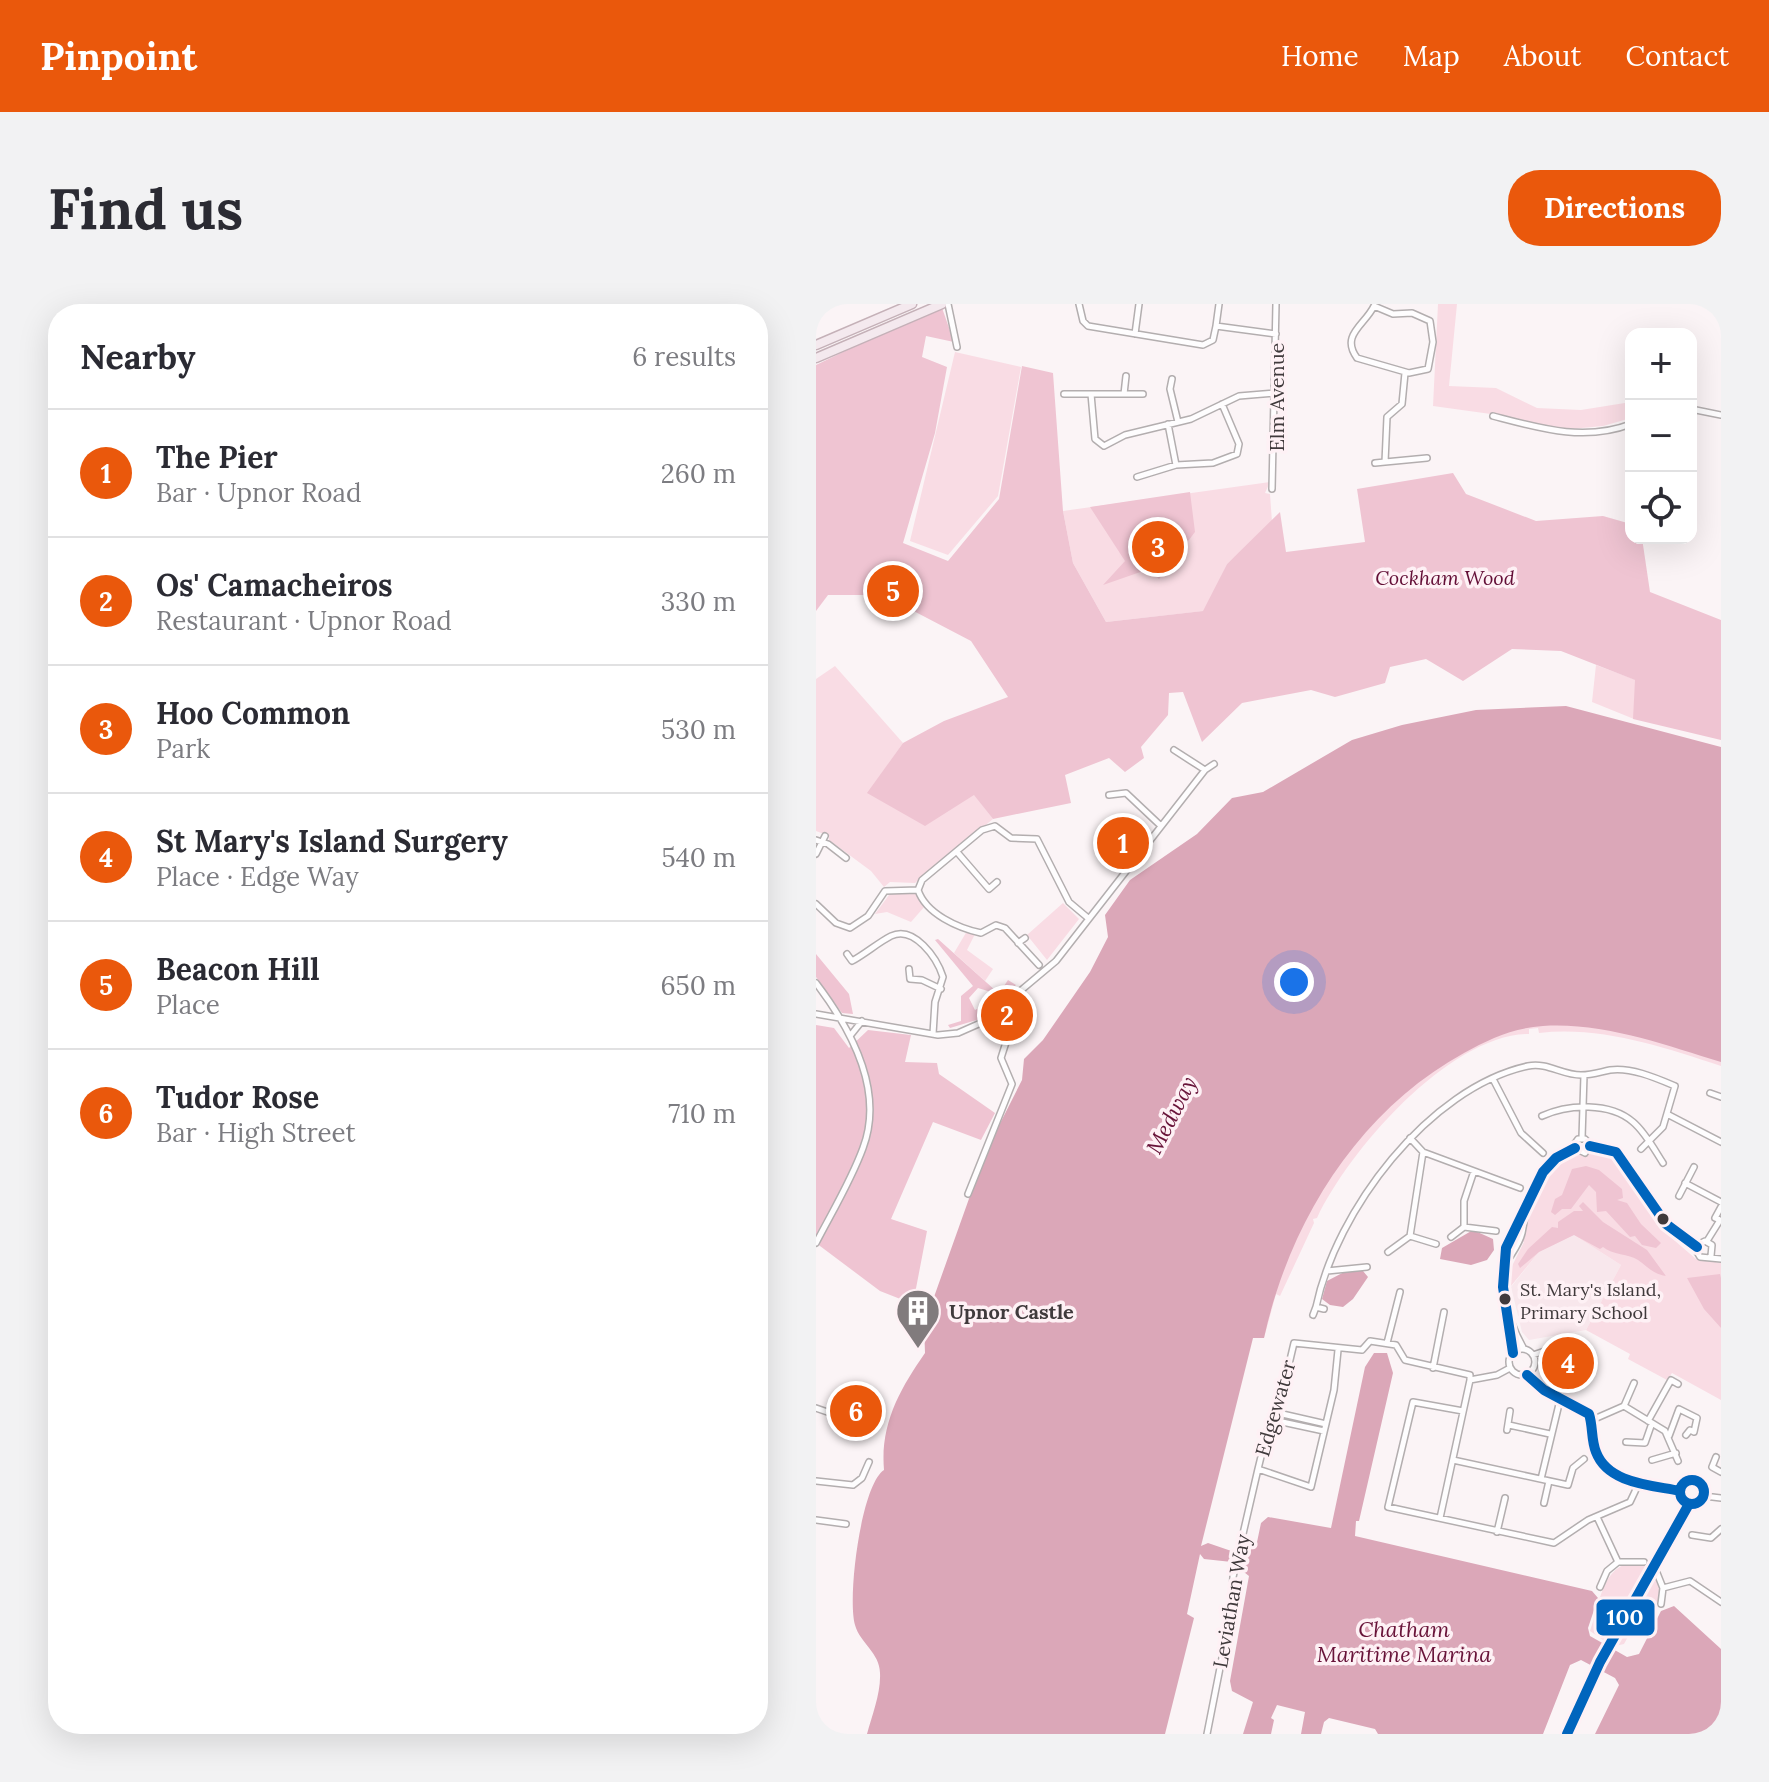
<!DOCTYPE html>
<html lang="en">
<head>
<meta charset="utf-8">
<style>
  body { margin:0; font-family:Lora,serif; background:#f2f2f3; color:#2b2b33 }
  .controls { position:absolute; right:24px; top:24px; display:grid; overflow:hidden; border-radius:16px; box-shadow:0 8px 32px #0002 }
  .controls button { width:72px; height:72px; display:grid; place-items:center; padding:0; border:0; border-bottom:2px solid #e1e1e2; background:#fff; color:#2b2b33; font:40px sans-serif }
  .you { position:absolute; left:478px; top:678px; width:28px; height:28px; margin:-20px; border:6px solid #fff; border-radius:50%; background:#1a73e8; box-shadow:0 0 0 12px #1a73e833 }
  .badge { display:grid; place-items:center; width:52px; height:52px; border-radius:50%; background:#ea580c; color:#fff; font-size:26px; font-weight:700 }
  .pin { position:absolute; translate:-50% -50%; border:4px solid #fff; box-shadow:0 2px 8px #0006 }
  .list { margin:0; padding:0; list-style:none }
  h2 { display:flex; justify-content:space-between; align-items:center; height:104px; margin:0; padding:0 32px; font-size:34px }
  h2 small { font-size:26px; font-weight:400; color:#7c7c81 }
  .list li { display:grid; grid-template-columns:52px 1fr auto; gap:24px; align-items:center; box-sizing:border-box; height:128px; padding:0 32px; border-top:2px solid #e1e1e2 }
  .list b { display:block; font-size:30px; white-space:nowrap }
  .list p { margin:0; font-size:26px; white-space:nowrap; color:#7c7c81 }
  .list em { font-size:26px; font-style:normal; color:#7c7c81 }
  .icon { flex:none; width:44px; height:44px; fill:none; stroke:currentColor; stroke-width:2; stroke-linecap:round; stroke-linejoin:round }
  .map { position:relative; flex:none; width:905px; height:1430px; overflow:hidden; border-radius:32px }
  header { display:flex; align-items:center; gap:48px; box-sizing:border-box; height:112px; padding:0 40px; background:#ea580c; color:#fff }
  header strong { font-size:38px }
  nav { display:flex; gap:44px; margin-inline-start:auto; font-size:28px }
  .intro { display:flex; align-items:center; justify-content:space-between; box-sizing:border-box; height:192px; padding:0 48px }
  h1 { margin:0; font-size:56px }
  .button { padding:20px 36px; border-radius:32px; background:#ea580c; color:#fff; font-size:28px; font-weight:700 }
  main { display:flex; gap:48px; padding:0 48px }
  aside { flex:1; background:#fff; border-radius:32px; box-shadow:0 8px 32px #0002 }
  .map>svg:first-child { display:block }
  .built { fill:#f8e7ec }
  .green { fill:#f9dce4 }
  .forest { fill:#efc4d2 }
  .water { fill:#dba7b8 }
  .lines { fill:none; stroke-linecap:round; stroke-linejoin:round }
  .minor-casing { stroke:#b3aeaf; stroke-width:8 }
  .primary-casing { stroke:#c5b1b8; stroke-width:11 }
  .minor { stroke:#fefdfe; stroke-width:5 }
  .primary { stroke:#f4e9ee; stroke-width:8 }
  .bus-1-casing { stroke:#fef1f5; stroke-width:16 }
  .bus-1 { stroke:#0065bd; stroke-width:10 }
  .bus-dot { fill:#403a3c; stroke:#fef1f5; stroke-width:3 }
  .labels { text-anchor:middle; dominant-baseline:central; stroke-width:7; stroke-linejoin:round; paint-order:stroke }
  .bus-label { font-size:18px; fill:#403a3c; stroke:#fef1f5; text-anchor:start }
  .street-label { font-size:20px; fill:#403a3c; stroke:#fef1f5 }
  .park-label { font-size:20px; font-style:italic; fill:#630e36; stroke:#fef1f5 }
  .poi-label { font-size:20px; font-weight:bold; fill:#403a3c; stroke:#fef1f5; text-anchor:start }
  .water-label { font-size:22px; font-style:italic; fill:#681339; stroke:#fef1f5 }
  .line-badge { stroke:#fef1f5; stroke-width:3 }
  .badge-label { font-size:22px; text-anchor:middle; font-weight:bold; fill:#fff }
</style>
</head>
<body>
<header>
<strong>Pinpoint</strong>
<nav><a>Home</a><a>Map</a><a>About</a><a>Contact</a></nav>
</header>
<div class="intro"><h1>Find us</h1><a class="button">Directions</a></div>
<main>
<aside>
<h2>Nearby<small>6 results</small></h2>
<ul class="list">
<li><span class="badge">1</span><div><b>The Pier</b><p>Bar · Upnor Road</p></div><em>260 m</em></li>
<li><span class="badge">2</span><div><b>Os' Camacheiros</b><p>Restaurant · Upnor Road</p></div><em>330 m</em></li>
<li><span class="badge">3</span><div><b>Hoo Common</b><p>Park</p></div><em>530 m</em></li>
<li><span class="badge">4</span><div><b>St Mary's Island Surgery</b><p>Place · Edge Way</p></div><em>540 m</em></li>
<li><span class="badge">5</span><div><b>Beacon Hill</b><p>Place</p></div><em>650 m</em></li>
<li><span class="badge">6</span><div><b>Tudor Rose</b><p>Bar · High Street</p></div><em>710 m</em></li>
</ul>
</aside>
<div class="map">
<svg width="905" height="1430" viewBox="0 0 905 1430">
  <rect width="100%" height="100%" fill="#fbf4f6"/>
  <path class="built" d="M758,931L805,961L770,1026L713,1036L706,1028L695,983L723,948Z"/>
  <path class="green" d="M622,0H641L633,82L680,84L721,104L765,106L815,98V114L787,122L744,126L682,111L617,102Z
    M139,48L205,63L182,192L132,251L94,237Z
    M454,178L449,189L454,190L456,218L411,260L388,307L290,318L257,259L247,207Z
    M780,361L820,376L818,415L776,398Z
    M19,362L87,439L52,489L158,490L177,515L99,579L74,578L68,583L55,567L13,536V532L0,527V375Z
    M76,587L99,588L109,602L95,618L71,608L59,610Z
    M247,599L263,615L231,656L211,631Z
    M151,627L159,630L151,646L177,665L169,677L138,649Z
    M697,709L905,734V762C846,743 786,722 723,729L722,724L713,725V730C634,730 533,846 501,914L497,915L498,919L464,992L460,990L448,1034H437L524,823Z
    M785,846L797,850L851,930L880,955L905,959V1096L856,1069L851,1076L812,1055L814,1050L770,1026L805,961L758,931L723,948L695,982L694,966L708,938L705,937C713,900 720,871 752,849L770,851Z
    M813,1259L830,1262L790,1338L774,1327C783,1303 785,1266 813,1259Z
    M839,1270C849,1291 845,1311 820,1318L808,1340L799,1342Z"/>
  <path class="forest" d="M125,1L138,38L110,32L106,53L131,63L119,129L87,239L132,257L183,195L206,62L237,69L247,207L257,259L290,318L387,307L411,260L464,208L470,248L549,238L541,185L637,169L650,190L720,217L787,212L815,220V234H826L834,288L905,316V436L817,415L819,376L745,347L696,345L647,377L610,355L574,363L569,379L519,393L495,386L426,399L386,438L367,388L353,389L352,411L325,443L328,454L309,468L293,454L249,471L255,499L177,515L158,491L109,522L51,489L87,439L128,417L192,393L155,337L67,291H12L0,307V61Z
    M374,188L379,228L343,275L333,265L287,281L309,257L274,203Z
    M122,635L180,687L184,688L192,676L200,681L188,692L162,684L153,694L159,706L180,695V699L164,715L134,724L132,721L145,717V692L157,682L119,636Z
    M0,650L33,690L37,710L26,709L0,673Z
    M0,721L18,724L33,744L52,726L95,731L89,758L121,759L123,770L179,809L165,836L117,818L75,915L111,927L97,1000L64,987L0,939Z
    M770,862L783,866L806,885L807,894L801,896L811,899L825,920L845,939L840,944L826,941L819,932L814,933L790,907L781,908L780,888L773,881L755,905H746L739,911L735,908L739,895L746,891L756,865Z
    M767,898L787,918L831,946L850,972C837,970 832,963 822,956C813,950 796,951 787,943L784,945L758,931L723,948L704,964L702,960L712,945L736,923L742,924V918L758,907H767L763,902Z
    M904,970L905,974V1024L888,1005L871,974Z"/>
  <path class="water" d="M750,402L905,443V758C849,741 787,718 727,722C697,724 673,735 648,749C542,807 473,919 448,1034H437L385,1242L392,1239L427,1251L428,1245L440,1243L445,1219L452,1213L515,1224L549,1063L558,1049H571L577,1069L543,1217H540L539,1232L776,1287L782,1294L772,1324L774,1332L811,1353L823,1350L845,1307L858,1302L905,1345V1430H779L803,1381L799,1374L765,1356L754,1361L727,1430H562L559,1425L513,1414L508,1418L505,1430H485L489,1408L461,1401L455,1414L458,1416L455,1430H427L437,1398L416,1387L414,1377L433,1272L424,1265L425,1259L388,1255L384,1250L371,1310L378,1314L349,1430H51C56,1411 65,1389 64,1369C64,1349 44,1339 39,1321C31,1294 45,1181 68,1166C64,1120 84,1085 109,1049L108,1021L170,847L206,776L208,755L227,736L274,668L292,633L289,611L314,576L381,530L416,494L447,488L536,436L586,421L660,406Z
    M657,926L677,935L678,946L671,956L655,961L624,955L626,944Z
    M534,965L547,967L552,973L537,995L527,1003L514,1001L506,995L511,977Z"/>
  <g class="lines">
    <g class="minor-casing">
      <path id="minor" d="M132,0L141,43
        M263,0L267,17L272,22L387,41L397,36L400,22L460,30
        M558,2L577,10L596,9L614,17L617,38L612,65L593,69L541,54C524,31 549,21 558,2Z
        M400,22L403,0
        M319,30L323,0
        M589,69L586,100L571,113L569,158L611,154
        M356,75L354,85L362,118
        M248,90H327
        M275,90L279,135L288,142L309,131L375,115L423,92L459,89
        M308,90L310,72
        M875,105L905,111
        M677,112C723,124 768,138 815,120
        M352,120L360,161
        M559,159L569,158
        M321,173L360,161L397,159L421,150L423,140L406,100
        M456,185L460,0
        M358,446L389,466
        M293,491L310,489L345,522
        M0,536L12,540L30,554
        M141,548L173,585L181,578
        M0,550L9,532
        M102,586L106,576L166,526L179,522L195,534L221,535L253,598L272,614
        M102,586C110,610 142,624 165,629L180,621L189,624L223,661
        M0,600L20,619L34,624L52,612L69,587L102,586
        M202,639L209,634
        M31,650L36,657C49,650 63,638 75,632C98,621 121,654 127,673L119,698L117,730
        M93,665L94,675L106,676L125,685
        M0,679C35,725 69,786 47,844C35,877 16,908 0,939
        M0,710L122,731L142,729L167,718L240,657L389,466L398,460
        M34,732L46,717
        M677,775L705,829L727,849
        M894,789L905,793
        M851,810L905,838
        M726,812C752,800 794,798 817,818C829,828 838,845 847,859
        M766,834L768,771
        M774,842L800,848L850,920L881,943
        M607,848L704,884
        M869,879L905,898
        M152,890L196,780L185,754L192,732L175,712
        M863,892L878,863
        M706,910C701,920 693,927 690,939C681,973 690,1014 708,1045
        M904,916L899,914L905,903
        M648,923L680,927
        M594,932L620,940
        M635,933L648,923V897L658,867
        M891,937L904,916
        M572,948L594,932L607,848L594,834
        M895,952L896,941L889,937L883,940L881,948L884,953L905,955
        M688,963C694,951 703,942 706,929C710,909 711,891 722,874C733,856 753,850 762,835H769L774,840L769,849L759,844
        M511,967L551,963
        M508,1005L500,1003C520,907 612,784 712,762C731,758 746,771 765,771C776,771 784,768 794,766C815,763 840,774 859,782L847,823L825,845
        M497,1011L500,1003
        M696,1026L697,1048
        M571,1039L584,988
        M693 1058a13 13 0 1 1 26 0a13 13 0 1 1-26 0Z
        M522,1046L518,1086L495,1183L442,1165L453,1120L461,1111L478,1039L546,1046L554,1037L580,1041L589,1056L654,1071V1076
        M717,1051L755,1038
        M617,1064L628,1008
        M711,1071C735,1098 753,1092 773,1110C779,1122 775,1135 780,1148C790,1179 838,1181 864,1187
        M808,1102L849,1127L862,1157
        M0,1104L58,1124
        M647,1107L597,1098L572,1203L738,1239L772,1216L814,1198L823,1179
        M462,1109L510,1120
        M457,1116L508,1127
        M776,1116L808,1102L818,1079
        M832,1117L855,1076L862,1080
        M693,1121L734,1130
        M691,1126L694,1107
        M853,1132L863,1105L881,1114L878,1128L874,1126L870,1131
        M810,1138L829,1139L836,1119
        M900,1153L896,1163L905,1168
        M637,1156L752,1181L757,1164L768,1155
        M836,1156L860,1149
        M725,1175L744,1096
        M864 1188a12 12 0 1 1 24 0a12 12 0 1 1-24 0Z
        M0,1177L37,1181L46,1174L53,1158
        M888,1192L905,1194
        M728,1199L733,1177
        M781,1213L802,1258H828
        M624,1214L654,1076L681,1071L694,1064
        M0,1216L30,1220
        M681,1228L689,1194
        M876,1231L895,1234L905,1225
        M841,1269L847,1284L845,1300
        M784,1283L791,1267L802,1258
        M847,1284L874,1277L905,1298
        M391,1430L415,1308L417,1273L442,1165
        M751,1430L784,1358L873,1200"/>
    </g>
    <g class="primary-casing">
      <path id="primary" d="M0,41L96,0
        M0,54L126,0"/>
    </g>
    <use href="#minor" class="minor"/>
    <use href="#primary" class="primary"/>
    <g class="bus-1-casing">
      <path id="bus-1" d="M774,842L800,848L850,920L881,943
        M697,1049L687,983L690,944L727,868L740,854L759,844
        M711,1071L728,1086L773,1110C777,1122 775,1136 780,1148C792,1180 836,1181 864,1187
        M864 1188a12 12 0 1 1 24 0a12 12 0 1 1-24 0Z
        M751,1430L784,1358L873,1200"/>
    </g>
    <use href="#bus-1" class="bus-1"/>
  </g>
  <defs>
    <g id="building-pin" transform="scale(2.3)"><path d="M0 17L-7.5 6A9.5 9.5 0 1 1 7.5 6Z" fill="#817b7d" stroke="#fef1f5"/><path d="M-4-6H4V6H1V3H-1V6H-4ZM-2.5-4.3h1.7v1.8h-1.7ZM.8-4.3h1.7v1.8H.8ZM-2.5-1h1.7V.8h-1.7ZM.8-1h1.7V.8H.8Z" fill="#fff"/></g>
  </defs>
  <g fill-rule="evenodd">
    <use href="#building-pin" x="102" y="1007"/>
  </g>
  <g class="bus-dot">
    <circle cx="847" cy="915" r="7"/>
    <circle cx="689" cy="995" r="7"/>
  </g>
  <g class="labels">
    <g class="bus-label">
      <text x="704" y="985">St. Mary's Island,<tspan x="704" dy="23">Primary School</tspan></text>
    </g>
    <g class="street-label">
      <text transform="translate(460 93) rotate(-90)">Elm Avenue</text>
      <text transform="translate(459 1104) rotate(-74)">Edgewater</text>
      <text transform="translate(415 1297) rotate(-80)">Leviathan Way</text>
    </g>
    <g class="park-label">
      <text x="629" y="273">Cockham Wood</text>
    </g>
    <g class="poi-label">
      <text x="133" y="1007">Upnor Castle</text>
    </g>
    <g class="water-label">
      <text transform="translate(355 811) rotate(-63)">Medway</text>
      <text x="588" y="1325">Chatham<tspan x="588" dy="25">Maritime Marina</tspan></text>
    </g>
  </g>
  <rect class="line-badge" x="779" y="1294" width="61" height="39" rx="8" fill="#0065bd"/>
  <g class="badge-label">
    <text x="809" y="1321">100</text>
  </g>
</svg>
<div class="controls">
<button>+</button>
<button>−</button>
<button><svg class="icon" aria-label="locate" viewBox="0 0 24 24"><circle cx="12" cy="12" r="6"/><path d="M12 2v4M12 18v4M2 12h4M18 12h4"/></svg></button>
</div>
<div class="you"></div>
<div class="pin badge" style="left:307px;top:539px">1</div>
<div class="pin badge" style="left:191px;top:711px">2</div>
<div class="pin badge" style="left:342px;top:243px">3</div>
<div class="pin badge" style="left:752px;top:1059px">4</div>
<div class="pin badge" style="left:77px;top:287px">5</div>
<div class="pin badge" style="left:40px;top:1107px">6</div>
</div>
</main>
</body>
</html>
